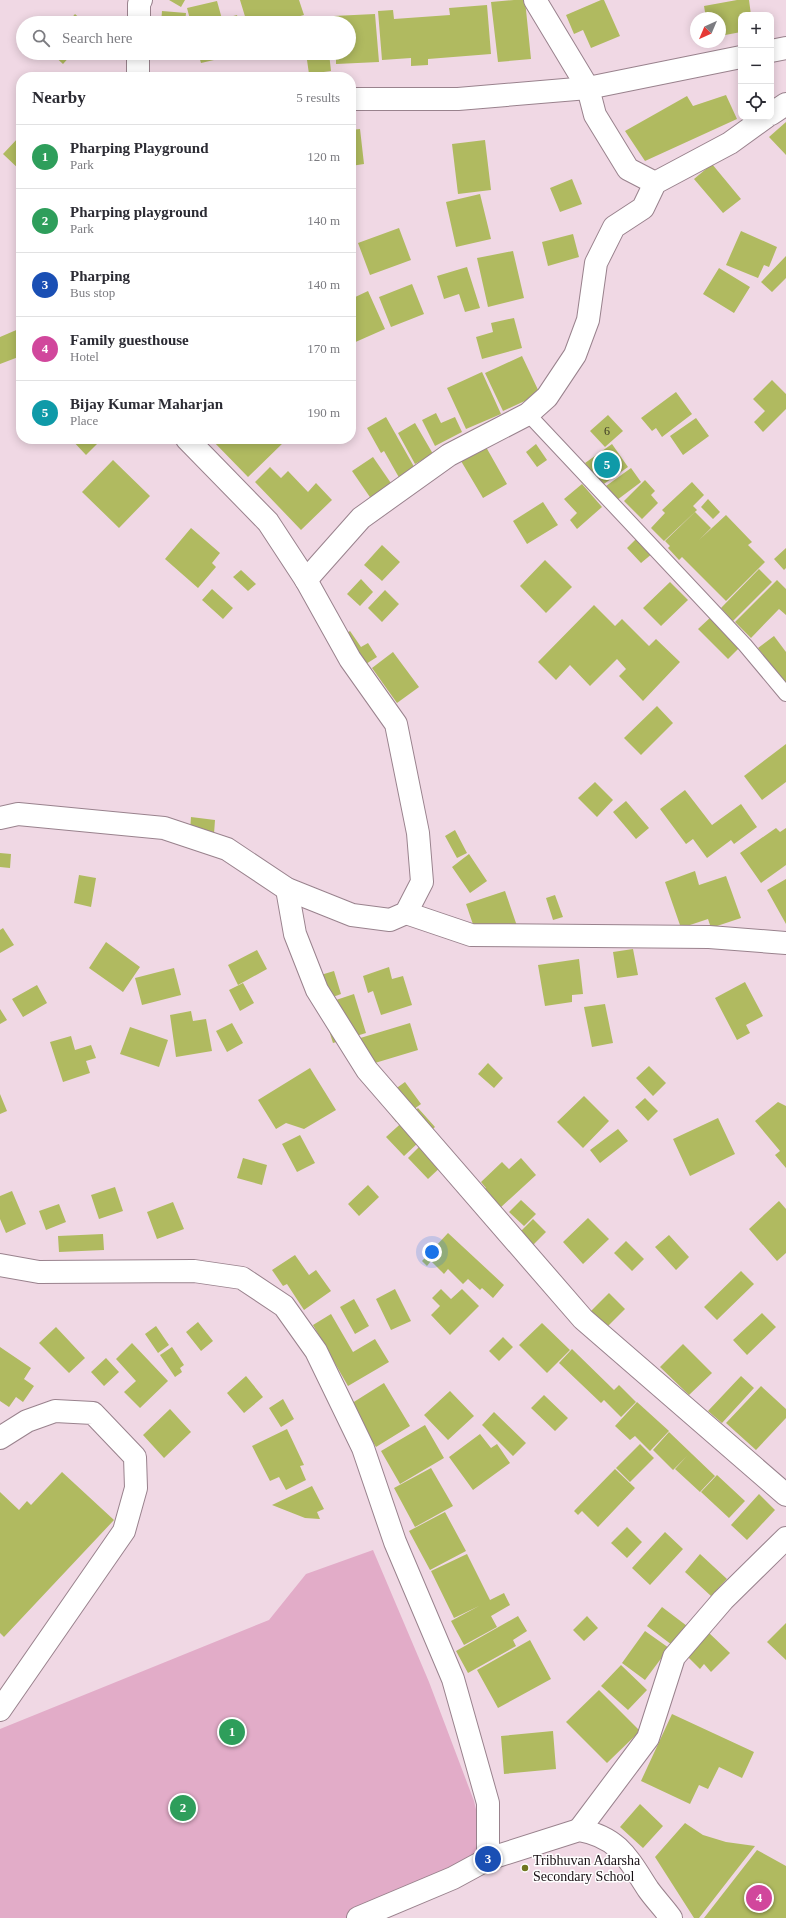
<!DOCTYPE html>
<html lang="en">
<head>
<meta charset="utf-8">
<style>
  body { margin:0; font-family:Georgia,serif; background:#f7f7f7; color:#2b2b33 }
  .controls { position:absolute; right:12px; top:12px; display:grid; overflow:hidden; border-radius:8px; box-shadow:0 2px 10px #0003 }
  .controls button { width:36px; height:36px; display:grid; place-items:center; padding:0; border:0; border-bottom:1px solid #e1e1e2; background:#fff; color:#2b2b33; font:20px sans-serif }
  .compass { position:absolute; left:690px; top:12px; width:36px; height:36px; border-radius:50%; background:#fff; box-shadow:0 2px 10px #0003; rotate:224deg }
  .you { position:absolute; left:432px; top:1252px; width:14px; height:14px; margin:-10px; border:3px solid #fff; border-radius:50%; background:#1a73e8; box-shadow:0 0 0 6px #1a73e833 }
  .badge { display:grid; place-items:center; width:26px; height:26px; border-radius:50%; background:#6f761f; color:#fff; font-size:13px; font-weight:700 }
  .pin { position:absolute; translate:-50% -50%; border:2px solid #fff; box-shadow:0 1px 4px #0006 }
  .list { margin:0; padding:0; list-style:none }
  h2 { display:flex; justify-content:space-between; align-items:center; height:52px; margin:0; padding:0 16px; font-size:17px }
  h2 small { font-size:13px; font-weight:400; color:#7c7c81 }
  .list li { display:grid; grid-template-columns:26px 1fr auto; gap:12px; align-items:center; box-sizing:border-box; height:64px; padding:0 16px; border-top:1px solid #e1e1e2 }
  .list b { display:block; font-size:15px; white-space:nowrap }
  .list p { margin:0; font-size:13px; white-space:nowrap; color:#7c7c81 }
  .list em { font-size:13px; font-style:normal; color:#7c7c81 }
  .icon { flex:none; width:22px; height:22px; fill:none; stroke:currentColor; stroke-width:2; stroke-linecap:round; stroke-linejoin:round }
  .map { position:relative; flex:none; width:786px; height:1918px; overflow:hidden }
  .search { position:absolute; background:#fff; box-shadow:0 2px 10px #0003; left:16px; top:16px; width:340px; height:44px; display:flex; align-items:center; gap:10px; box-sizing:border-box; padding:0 14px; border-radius:22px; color:#7c7c81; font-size:15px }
  .panel { position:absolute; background:#fff; box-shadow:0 2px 10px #0003; left:16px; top:72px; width:340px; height:372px; border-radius:16px }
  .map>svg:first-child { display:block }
  .green { fill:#e2acc8 }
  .building { fill:#b0ba60 }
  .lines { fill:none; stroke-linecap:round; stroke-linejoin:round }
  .service-casing { stroke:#99828d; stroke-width:16 }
  .minor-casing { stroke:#99828d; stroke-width:24 }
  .secondary-casing { stroke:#99828d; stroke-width:24 }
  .service { stroke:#fff; stroke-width:14 }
  .minor { stroke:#fff; stroke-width:22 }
  .secondary { stroke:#fff; stroke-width:22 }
  .poi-dot { fill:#6f761f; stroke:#fff; stroke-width:1.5 }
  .labels { text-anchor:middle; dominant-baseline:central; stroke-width:3; stroke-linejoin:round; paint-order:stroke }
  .number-label { font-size:12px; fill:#3d3a26 }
  .poi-label { font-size:14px; fill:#170f13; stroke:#fff; text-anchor:start }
</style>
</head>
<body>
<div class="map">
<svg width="786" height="1918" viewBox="0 0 786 1918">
  <rect width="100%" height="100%" fill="#f0d8e4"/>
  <path class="green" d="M373,1550L429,1682L474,1801L488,1859L358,1918H0V1729L269,1620L306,1574Z"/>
  <path class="building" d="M169,0H185L181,7Z
    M240,0H299L304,15L275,23H247Z
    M514,0H525L531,59L498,62L491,2Z
    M601,0H604L620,36L591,48L583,30L574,34L566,15Z
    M737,0H749L751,15H741V32L720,36V18H706L704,6Z
    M217,1L222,19L237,15L239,23H191L187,8Z
    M487,5L491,54L428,59V65L411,66V58L382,60L378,11L393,10L394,19L450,15L449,8Z
    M162,11L186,13L185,23H161Z
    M75,14L85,23H67Z
    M375,14L379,62L336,64V53H349V23H333V16Z
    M51,53H73L63,64Z
    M158,53H183L182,58L158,56Z
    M198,53H240V54L201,63Z
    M306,53H329L331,71L309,74Z
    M726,95L737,119L645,161L625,131L687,96L693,106Z
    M786,122V155L769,137Z
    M360,129L364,164L351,166V130Z
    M19,137L21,139V171L3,154Z
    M485,140L491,190L458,194L452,144Z
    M712,164L741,199L723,213L694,179Z
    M572,179L582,204L560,212L550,188Z
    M480,194L491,239L456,247L446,202Z
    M399,228L411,260L370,275L358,243Z
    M741,231L777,247L769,267L764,265L758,278L726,265Z
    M573,234L579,257L548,266L542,242Z
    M513,251L524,298L488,307L477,258Z
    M786,256V278L772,292L761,282Z
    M467,267L480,308L465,312L459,294L444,299L437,276Z
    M719,268L750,287L734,313L703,294Z
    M412,284L424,314L391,327L379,297Z
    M368,291L385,329L351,344V299Z
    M514,318L522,348L482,359L476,337L493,332L491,323Z
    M21,328V356L0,364V337Z
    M522,356L540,394L503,411L485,373Z
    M482,372L501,414L466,429L447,388Z
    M772,380L786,394V409L763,432L754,422L765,411L753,399Z
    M676,392L692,414L662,437L656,428L652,431L641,418Z
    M436,413L441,423L455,417L462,432L435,446L422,420Z
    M608,415L623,431L605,447L590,431Z
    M386,417L417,472L401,481L384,451L381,453L367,428Z
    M696,418L709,436L683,455L670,436Z
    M415,423L433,454L415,464L398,433Z
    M71,439H102L86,455Z
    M211,439H283L285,441L248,477Z
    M536,444L547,460L537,467L526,452Z
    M612,444L628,467L601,486L585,463Z
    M486,447L507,484L483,498L461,461Z
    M373,457L395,489L374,503L352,471Z
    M113,460L150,496L119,528L82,492Z
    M270,467L281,478L288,471L308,492L316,483L332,500L301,530L255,482Z
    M631,468L641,482L617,500L606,486Z
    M645,480L655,491L651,495L658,503L642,519L624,501Z
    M692,482L704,495L693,506L697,510L664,541L651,528L665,513L662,510Z
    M582,484L602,507L577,529L570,520L577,513L564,499Z
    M708,499L720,512L713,519L701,507Z
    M543,502L558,525L527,544L513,521Z
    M695,512L711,528L699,540L726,515L752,542L748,545L765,562L726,601L682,557L679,560L668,548L670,546L665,541Z
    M191,528L220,553L212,563L216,567L198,588L165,559Z
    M638,537L653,553L641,563L627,548Z
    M382,545L400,562L382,581L364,565Z
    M786,548V568L784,570L774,559Z
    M545,560L572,587L546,613L520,586Z
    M759,569L772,582L733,621L721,608Z
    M241,570L256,584L248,591L233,577Z
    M361,579L373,592L360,606L347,594Z
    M777,580L786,589V615L779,609L751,638L735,622Z
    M670,582L688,600L661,626L643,608Z
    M212,589L233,608L223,619L202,600Z
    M385,590L399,604L382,622L368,608Z
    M594,605L615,626L622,619L649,646L656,639L680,662L643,701L619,676L626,669L617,659L590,686L570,665L556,680L538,662Z
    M712,616L741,646L728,659L698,629Z
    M350,631L361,647L368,643L377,657L358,669L338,639Z
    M774,636L786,652V685L758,648Z
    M393,652L419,687L397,703L372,668Z
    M657,706L673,723L641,755L624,738Z
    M786,744V782L762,800L744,776Z
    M595,782L613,800L597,817L578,798Z
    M685,790L712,825L741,804L757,827L734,844L731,840L707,858L693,839L686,844L660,809Z
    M626,801L649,828L636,839L613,812Z
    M191,817L215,820L214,834L190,831Z
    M776,828L780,832L786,828V865L761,883L740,853Z
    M455,830L467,853L457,858L445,836Z
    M0,853L11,854L10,868L0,867Z
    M469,854L487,881L470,893L452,867Z
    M695,871L699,885L726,876L741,918L711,928L708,919L681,928L665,882Z
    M79,875L96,878L91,907L74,903Z
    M786,879V924L767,890Z
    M505,891L517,926L478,939L466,904Z
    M555,895L563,917L553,920L546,898Z
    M3,928L14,945L0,953V930Z
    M106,942L140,967L123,992L89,968Z
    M633,949L638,975L617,978L613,952Z
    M257,950L267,969L238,985L228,965Z
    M579,959L583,994L572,995V1002L545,1006L538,965Z
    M389,967L392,979L403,976L412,1005L381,1015L373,991L368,993L363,976Z
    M174,968L181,995L142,1005L135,978Z
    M334,971L341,994L322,1001L314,977Z
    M745,982L763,1016L746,1025L750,1033L737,1040L715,998Z
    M243,983L254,1003L240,1011L229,990Z
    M37,985L47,1003L23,1017L12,999Z
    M354,994L366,1033L333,1043L321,1005Z
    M605,1004L613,1043L592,1047L584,1007Z
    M0,1009L7,1020L0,1024Z
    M191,1011L193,1021L206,1019L212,1051L176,1057L170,1015Z
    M232,1023L243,1043L227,1052L216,1031Z
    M410,1023L418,1050L365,1066L357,1039Z
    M130,1027L168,1040L159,1067L120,1054Z
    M71,1036L75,1050L91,1045L96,1058L86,1061L90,1073L63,1082L50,1042Z
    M488,1063L503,1078L494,1088L478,1074Z
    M649,1066L666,1083L653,1096L636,1078Z
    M310,1068L336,1110L304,1129L286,1123L276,1129L258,1100Z
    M405,1082L421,1104L396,1122L380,1100Z
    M0,1094L7,1111L0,1114Z
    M584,1096L609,1121L583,1148L557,1122Z
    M645,1098L658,1111L648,1121L635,1107Z
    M778,1102L786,1106V1168L775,1155L780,1151L755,1121Z
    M418,1108L435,1127L404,1156L386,1137Z
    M718,1118L735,1154L690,1176L673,1139Z
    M618,1129L628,1141L600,1163L590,1150Z
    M432,1134L445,1163L428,1179L408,1158Z
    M300,1135L315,1163L297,1172L282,1144Z
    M243,1158L267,1165L262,1185L237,1178Z
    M521,1158L536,1175L500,1208L483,1191L486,1188L481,1182L502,1162L509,1169Z
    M368,1185L379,1197L359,1216L348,1204Z
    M115,1187L123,1211L99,1219L91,1195Z
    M12,1191L26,1224L6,1233L0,1219V1196Z
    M521,1200L536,1214L524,1226L509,1212Z
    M779,1201L786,1209V1253L777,1261L749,1229Z
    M173,1202L184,1229L157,1239L147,1212Z
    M59,1204L66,1222L46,1230L39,1211Z
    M588,1218L609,1239L583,1264L563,1242Z
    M533,1219L546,1232L522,1256L509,1243Z
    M448,1233L504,1285L493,1298L482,1288L480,1290L468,1279L463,1284L448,1269L444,1274L431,1261L427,1266L422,1261Z
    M103,1234L104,1250L59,1252L58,1236Z
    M669,1235L689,1257L676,1270L655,1247Z
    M626,1241L644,1259L632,1271L614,1253Z
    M295,1255L309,1275L316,1270L331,1291L304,1310L287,1284L283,1286L272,1270Z
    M741,1271L754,1284L717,1320L704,1307Z
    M395,1289L411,1321L391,1330L376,1299Z
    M441,1289L451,1299L462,1289L479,1306L450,1335L431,1315L440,1306L432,1298Z
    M609,1293L625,1309L607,1327L591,1311Z
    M354,1299L369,1326L355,1334L340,1307Z
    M762,1313L776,1327L747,1355L733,1340Z
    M331,1314L353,1352L375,1339L389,1362L348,1386L313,1325Z
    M198,1322L213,1341L201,1351L186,1332Z
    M542,1323L570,1350L547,1373L519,1345Z
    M156,1326L169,1345L158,1353L145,1334Z
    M56,1327L85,1358L69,1373L39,1343Z
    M503,1337L513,1347L499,1361L489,1351Z
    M132,1343L168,1381L140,1408L124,1392L136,1381L116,1359Z
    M683,1344L712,1373L689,1395L660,1367Z
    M0,1347L31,1368L24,1379L34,1386L23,1402L16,1397L9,1407L0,1401Z
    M172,1347L184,1365L180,1368L182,1372L175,1377L160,1355Z
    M572,1349L614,1390L619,1385L636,1402L621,1417L604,1400L601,1403L559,1363Z
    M106,1358L119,1372L104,1386L91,1372Z
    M246,1376L263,1397L244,1413L227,1393Z
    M741,1376L754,1388L722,1423L708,1411Z
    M384,1383L410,1426L376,1447L349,1405Z
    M761,1386L786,1409V1418L756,1450L726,1423Z
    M450,1391L474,1416L448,1440L424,1415Z
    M544,1395L568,1418L555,1431L531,1408Z
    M283,1399L294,1419L281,1427L269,1408Z
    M637,1402L669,1431L650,1451L635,1436L630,1440L615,1426Z
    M170,1409L191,1432L164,1458L143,1435Z
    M494,1412L526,1443L513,1456L482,1425Z
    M425,1425L444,1458L400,1484L381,1451Z
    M287,1429L304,1465L300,1466L306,1480L286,1490L279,1477L270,1481L252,1446Z
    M669,1432L715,1476L700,1492L675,1469L687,1456L673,1470L653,1450Z
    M480,1434L491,1448L497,1444L510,1463L473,1490L449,1457Z
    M640,1444L654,1458L630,1482L616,1468Z
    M431,1468L453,1506L415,1527L394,1488Z
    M615,1469L635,1488L598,1527L582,1511L578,1515L574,1511Z
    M62,1472L114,1520L4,1637L0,1633V1492L19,1510L27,1501L31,1505Z
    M717,1475L745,1501L729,1518L701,1492Z
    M312,1486L324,1509L317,1512L320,1519L305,1518L272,1505Z
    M759,1494L775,1510L747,1540L731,1525Z
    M445,1512L466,1551L430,1570L409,1531Z
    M627,1527L642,1542L627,1558L611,1543Z
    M665,1532L683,1549L650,1585L632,1568Z
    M467,1554L490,1600L504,1593L510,1605L491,1616L497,1627L464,1645L451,1621L479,1606L454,1618L431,1571Z
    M700,1554L727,1579L711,1596L685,1572Z
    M662,1607L687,1626L672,1645L647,1626Z
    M518,1616L527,1631L513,1640L516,1646L468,1673L456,1651Z
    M587,1616L598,1628L584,1641L573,1630Z
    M786,1623V1660L767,1642Z
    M645,1631L669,1648L645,1680L622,1663Z
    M707,1631L730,1653L711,1672L704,1664L700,1669L685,1654Z
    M530,1640L551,1679L498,1708L477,1670Z
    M621,1665L647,1690L628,1710L601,1686Z
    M599,1690L640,1731L607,1763L566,1722Z
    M672,1714L754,1752L742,1778L719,1767L708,1789L699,1785L690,1804L641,1781Z
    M553,1731L556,1769L504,1774L501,1736Z
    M640,1804L663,1826L643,1848L620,1827Z
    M685,1823L703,1835L726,1842L755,1846L699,1918H694L655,1857Z
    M757,1850L786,1866V1918H704Z"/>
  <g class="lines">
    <g class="service-casing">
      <path id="service" d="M528,414L745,645L786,694"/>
    </g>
    <g class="minor-casing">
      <path id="minor" d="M535,0L588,88L595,115L628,169L655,183
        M139,23V4L141,0
        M138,77V53
        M771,114L786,104
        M306,580L361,518L449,455L528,414L547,397L575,355L588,320L596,263L614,227L643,208L655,183L730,143L766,117
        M287,889L295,934L317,990L367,1070L583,1319L786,1495
        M406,913L471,935L709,937L786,943
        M0,1438L27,1421L55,1411L93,1413L135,1457L136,1488L124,1531L0,1710
        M579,1830L648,1738L674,1657L723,1600L786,1538"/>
    </g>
    <g class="secondary-casing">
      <path id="secondary" d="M771,51L786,48
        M351,99H458L588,88L741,57
        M0,818L18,814L164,828L227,849L287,889L352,915L390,920L406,913L422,882L418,833L396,724L350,659L306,580L268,522L187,439
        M0,1265L39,1272L194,1271L242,1278L284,1306L316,1351L363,1448L395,1542L453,1679L488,1803V1859
        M358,1918L453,1878L488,1859L579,1830C618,1837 628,1858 648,1889C655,1899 664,1908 671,1918"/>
    </g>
    <use href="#service" class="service"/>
    <use href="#minor" class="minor"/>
    <use href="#secondary" class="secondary"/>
  </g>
  <circle class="poi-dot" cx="525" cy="1868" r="4"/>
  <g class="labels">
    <g class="number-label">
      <text x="607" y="431">6</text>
    </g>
    <g class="poi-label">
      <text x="533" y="1860">Tribhuvan Adarsha<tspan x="533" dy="16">Secondary School</tspan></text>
    </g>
  </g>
</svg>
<div class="controls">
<button>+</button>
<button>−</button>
<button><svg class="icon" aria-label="locate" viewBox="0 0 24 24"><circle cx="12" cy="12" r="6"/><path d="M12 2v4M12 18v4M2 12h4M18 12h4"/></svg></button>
</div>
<svg class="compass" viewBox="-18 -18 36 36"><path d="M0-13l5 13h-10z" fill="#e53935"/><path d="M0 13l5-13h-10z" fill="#7c7c81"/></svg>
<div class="you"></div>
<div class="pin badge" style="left:232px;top:1732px;background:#2e9e5b">1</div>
<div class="pin badge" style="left:183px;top:1808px;background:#2e9e5b">2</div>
<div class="pin badge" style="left:488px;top:1859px;background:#1a4fb4">3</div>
<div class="pin badge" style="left:759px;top:1898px;background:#d1479c">4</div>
<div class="pin badge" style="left:607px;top:465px;background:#0f9aa8">5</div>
<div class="search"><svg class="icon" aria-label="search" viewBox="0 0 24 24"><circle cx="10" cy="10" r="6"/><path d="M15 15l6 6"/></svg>Search here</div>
<section class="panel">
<h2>Nearby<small>5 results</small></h2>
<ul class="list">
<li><span class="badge" style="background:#2e9e5b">1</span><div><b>Pharping Playground</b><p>Park</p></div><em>120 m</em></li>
<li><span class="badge" style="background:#2e9e5b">2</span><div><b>Pharping playground</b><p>Park</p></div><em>140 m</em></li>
<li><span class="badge" style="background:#1a4fb4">3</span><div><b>Pharping</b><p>Bus stop</p></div><em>140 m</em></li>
<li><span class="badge" style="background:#d1479c">4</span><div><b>Family guesthouse</b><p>Hotel</p></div><em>170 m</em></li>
<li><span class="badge" style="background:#0f9aa8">5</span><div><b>Bijay Kumar Maharjan</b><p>Place</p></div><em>190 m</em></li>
</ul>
</section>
</div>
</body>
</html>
